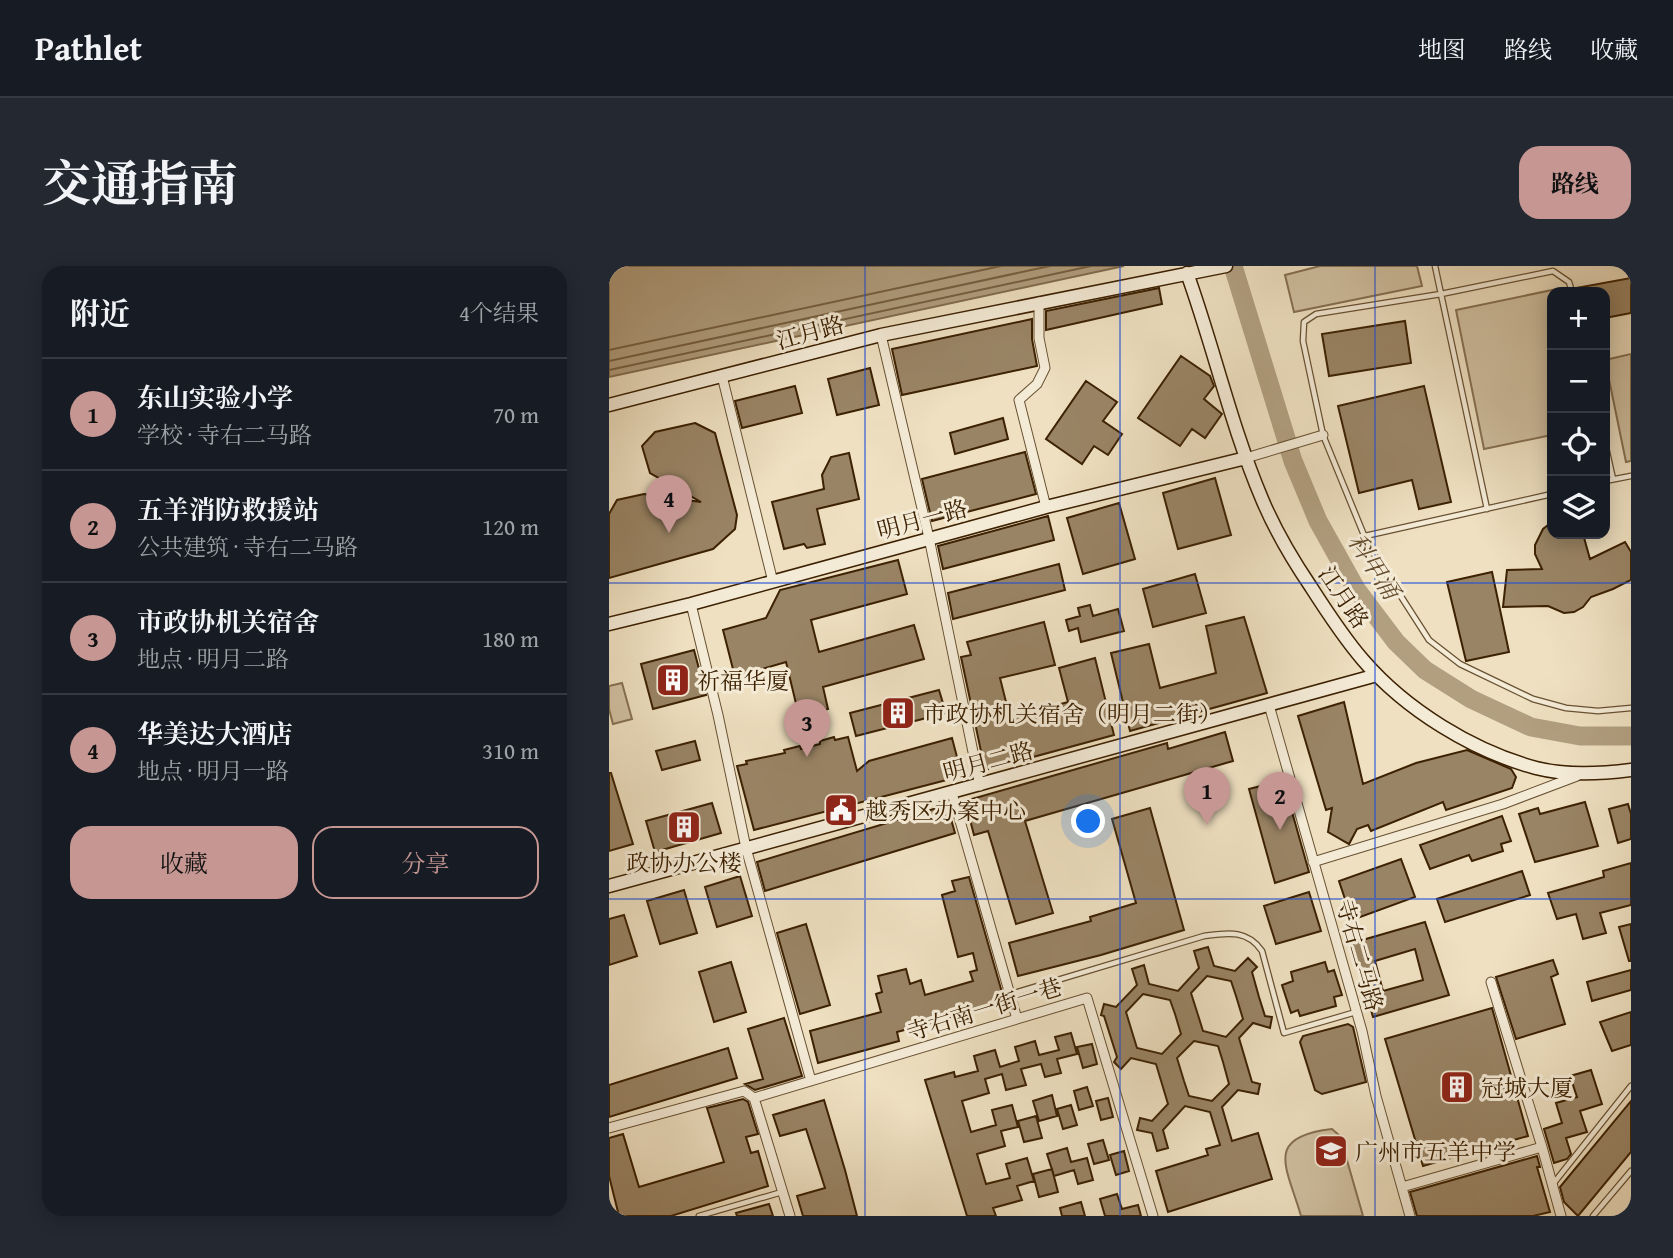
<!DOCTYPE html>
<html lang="zh">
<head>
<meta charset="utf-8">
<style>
  body { margin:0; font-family:"Gentium Book Plus","Noto Serif SC",serif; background:#242831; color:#f1f3f6 }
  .controls { position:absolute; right:21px; top:21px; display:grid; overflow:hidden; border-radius:14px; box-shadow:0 4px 18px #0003 }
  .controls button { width:63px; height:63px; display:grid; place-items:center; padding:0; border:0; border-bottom:2px solid #363941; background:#171b24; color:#f1f3f6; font:35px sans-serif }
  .you { position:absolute; left:480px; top:556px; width:24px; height:24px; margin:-18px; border:5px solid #fff; border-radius:50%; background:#1a73e8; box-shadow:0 0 0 10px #1a73e833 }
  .badge { display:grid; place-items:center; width:46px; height:46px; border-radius:50%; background:#c59692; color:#111; font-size:23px; font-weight:700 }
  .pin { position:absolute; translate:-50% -58px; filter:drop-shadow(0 2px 4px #0008) }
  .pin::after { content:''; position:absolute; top:37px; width:24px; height:21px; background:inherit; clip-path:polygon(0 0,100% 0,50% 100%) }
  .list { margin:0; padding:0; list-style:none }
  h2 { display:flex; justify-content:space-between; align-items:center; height:91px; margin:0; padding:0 28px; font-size:30px }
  h2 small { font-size:23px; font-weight:400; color:#9ea1a6 }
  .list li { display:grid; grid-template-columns:46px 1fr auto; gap:21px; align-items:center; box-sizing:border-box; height:112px; padding:0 28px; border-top:2px solid #363941 }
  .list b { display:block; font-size:26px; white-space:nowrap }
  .list p { margin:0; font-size:23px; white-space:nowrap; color:#9ea1a6 }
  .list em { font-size:23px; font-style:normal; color:#9ea1a6 }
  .actions { display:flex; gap:14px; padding:21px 28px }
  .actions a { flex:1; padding:16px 0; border:2px solid #c59692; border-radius:21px; text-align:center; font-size:24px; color:#c59692 }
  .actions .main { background:#c59692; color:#111 }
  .icon { flex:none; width:38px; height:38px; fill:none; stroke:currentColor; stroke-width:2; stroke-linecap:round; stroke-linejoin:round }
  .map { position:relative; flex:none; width:1022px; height:950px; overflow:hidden; border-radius:21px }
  header { display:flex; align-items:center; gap:42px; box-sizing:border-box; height:98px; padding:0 35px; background:#171b24; border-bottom:2px solid #363941 }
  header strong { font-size:33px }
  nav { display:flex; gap:38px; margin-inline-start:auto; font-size:24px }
  .intro { display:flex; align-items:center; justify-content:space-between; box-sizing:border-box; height:168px; padding:0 42px }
  h1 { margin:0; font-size:49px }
  .button { padding:18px 32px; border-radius:21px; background:#c59692; color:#111; font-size:24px; font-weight:700 }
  main { display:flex; gap:42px; padding:0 42px }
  aside { flex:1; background:#171b24; border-radius:21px; box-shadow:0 4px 18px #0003 }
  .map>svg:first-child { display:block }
  .green { fill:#d0c0a1; stroke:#867052; stroke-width:2 }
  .water { fill:#b19f80; stroke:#826d4e; stroke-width:2 }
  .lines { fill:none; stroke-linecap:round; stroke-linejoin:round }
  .shore { stroke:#766041; stroke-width:2 }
  .river { stroke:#b19f80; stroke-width:19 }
  .building { fill:#998465; stroke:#3c2102; stroke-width:2; fill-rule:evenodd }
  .lane-casing { stroke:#685132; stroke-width:7 }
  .street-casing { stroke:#685132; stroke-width:11 }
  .secondary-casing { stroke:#3c2102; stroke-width:15 }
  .lane { stroke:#f4ebd7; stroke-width:4.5 }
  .street { stroke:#f4ebd7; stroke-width:9 }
  .secondary { stroke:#f4ebd7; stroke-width:12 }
  .grid { fill:none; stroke:#1d4ed8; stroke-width:2; stroke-opacity:0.55 }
  .labels { text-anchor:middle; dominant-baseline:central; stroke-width:6; stroke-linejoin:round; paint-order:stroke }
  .street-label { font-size:23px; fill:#3c2102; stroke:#f4ebd7 }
  .poi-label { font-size:23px; fill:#3c2102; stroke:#f4ebd7; text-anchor:start }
  .water-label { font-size:24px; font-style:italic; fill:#654d2e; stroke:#f4ebd7 }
</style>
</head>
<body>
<header>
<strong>Pathlet</strong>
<nav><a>地图</a><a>路线</a><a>收藏</a></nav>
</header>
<div class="intro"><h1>交通指南</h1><a class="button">路线</a></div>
<main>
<aside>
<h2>附近<small>4个结果</small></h2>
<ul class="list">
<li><span class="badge">1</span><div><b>东山实验小学</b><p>学校 · 寺右二马路</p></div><em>70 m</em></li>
<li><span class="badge">2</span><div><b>五羊消防救援站</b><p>公共建筑 · 寺右二马路</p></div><em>120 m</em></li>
<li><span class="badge">3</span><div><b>市政协机关宿舍</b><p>地点 · 明月二路</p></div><em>180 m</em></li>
<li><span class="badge">4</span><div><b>华美达大酒店</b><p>地点 · 明月一路</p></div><em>310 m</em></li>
</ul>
<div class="actions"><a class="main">收藏</a><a>分享</a></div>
</aside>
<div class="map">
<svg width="1022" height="950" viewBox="0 0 1022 950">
  <rect width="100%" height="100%" fill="#eee0c1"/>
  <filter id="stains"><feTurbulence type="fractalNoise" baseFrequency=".00286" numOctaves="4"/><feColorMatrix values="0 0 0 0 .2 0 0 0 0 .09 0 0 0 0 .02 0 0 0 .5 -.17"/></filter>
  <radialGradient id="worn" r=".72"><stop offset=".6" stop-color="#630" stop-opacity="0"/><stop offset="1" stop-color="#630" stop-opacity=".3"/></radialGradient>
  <path class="green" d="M711,0H808L813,20L685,46L676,9Z
    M948,23L949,26H943V169L875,183L847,44Z
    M1022,88V195L1017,196L996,94Z
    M13,417L23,453L4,458L0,443V420Z
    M723,863L731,870L754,950H692C678,901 654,871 723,863Z"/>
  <path class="water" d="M0,0H515L0,111Z"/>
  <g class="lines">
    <path class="shore" d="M0,84L392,0
      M0,95L441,0
      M0,104L482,0"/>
    <path class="river" d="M624,0L684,195L709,255L747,323L787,376L816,404L862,433L922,461L971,470H1022"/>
  </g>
  <path class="building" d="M1022,12V47L996,52V26H968L967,22Z
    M550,22L553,38L437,64V45Z
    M423,53V73L428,100L293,129L283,83Z
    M796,55L802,97L720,110L713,68Z
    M572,90L601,110L605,120L595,133L613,148L596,172L583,163L571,180L529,152Z
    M261,102L270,139L228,149L219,113Z
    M477,115L508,136L494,155L513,168L499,189L485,180L473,198L437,173Z
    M186,120L193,147L133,162L126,135Z
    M815,120L842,236L810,243L803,214L750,227L729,140Z
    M394,152L399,173L346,188L341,167Z
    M86,157L106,167L128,249L126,263L104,283L0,312V248L8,234L35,228L92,236L41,207L33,180L46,166Z
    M416,186L427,228L323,255L313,213Z
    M240,187L250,233L208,243L216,278L198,282L195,278L175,283L163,236L215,223L213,209L222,191Z
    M606,212L622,269L569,283L554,227Z
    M510,237L526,293L474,308L458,252Z
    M439,250L445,274L334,303L329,280Z
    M943,256V268H974L981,293L1016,276L1022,286V314L1004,323L982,331L974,341L965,346L955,347L939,340L894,341L898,304L933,303L926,288V279L934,263Z
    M289,294L298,328L202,354L210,386L305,359L315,393L214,421L219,443L190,450L177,396L126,411L114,364L157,352L171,324Z
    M450,298L456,324L344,353L339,327Z
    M883,306L900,386L857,395L838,316Z
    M586,308L597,347L544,361L534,323Z
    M481,339L484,350L509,343L515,365L472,376L469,362L460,365L457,354L471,350L469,342Z
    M635,351L658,427L521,465L502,387L540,378L551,422L607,407L597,360Z
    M435,356L446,399L391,412L401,452L459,436L450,402L486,392L505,469L376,504L352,391L362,389L358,376Z
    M85,384L97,429L44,443L32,398Z
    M330,424L337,447L247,470L241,447Z
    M735,436L754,518L807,497L858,484L902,503L907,511L903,522L837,544L834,536L762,565L759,559L748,563L740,578L719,566L723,542L717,544L689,450Z
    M616,466L624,495L416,555L444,647L407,658L379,565L365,569L356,535L558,477L559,483Z
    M225,471L226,474L239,471L248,505L260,495L343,472L353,510L145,564L128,500L138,498L137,495L176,487L175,484L191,480L192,483L211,478V475Z
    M86,475L91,494L53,504L47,485Z
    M0,507H2L24,578L0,585Z
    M674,514L700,606L666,617L640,523Z
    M976,536L989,580L926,596L910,548L929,542L931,548Z
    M103,537L112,567L46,586L37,555Z
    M1019,538L1022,548V573L1009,577L1000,543Z
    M338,539L346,567L156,625L148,596Z
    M541,542L575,664L492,689L409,710L400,677L482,655L481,651L527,637L503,553Z
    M893,550L902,575L892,578L894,585L863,595L860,589L821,603L811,579Z
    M792,593L806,631L743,654L730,615Z
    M1022,597V639L991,647L997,667L974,673L967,648L948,653L939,627L995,611L994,605Z
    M913,605L921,629L836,656L828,633Z
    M131,610L143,650L108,661L96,621Z
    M360,611L396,737L288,766L290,775L209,797L201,765L272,746L267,728L273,726L269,710L297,703L301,718L312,714L316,729L364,715L361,706L368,704L364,687L349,691L333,629L346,625L343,615Z
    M75,624L88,667L51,678L38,635Z
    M700,626L712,665L667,678L655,640Z
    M15,649L28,690L0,699V653Z
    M816,656L840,729L764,751L743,677ZM806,683L814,714L774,725L766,695Z
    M197,658L221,739L191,748L168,667Z
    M1022,658V695H1020L1010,661Z
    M599,681L605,700L626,705L639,692L648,701L643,706L650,731L656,750L663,751L661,762L644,757L630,772L643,816L651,818L649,828L629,824L613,841L623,875L649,867L663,913L559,946L547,905L599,889L597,883L611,879L601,846L576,840L554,864L559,882L548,885L543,867L528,864L531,852L543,855L559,838L547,798L522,792L512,803L505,796L508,791L495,750L492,749L495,738L507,741L528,719L523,703L535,699L540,718L569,725L590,702L585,685ZM598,710L622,715L627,730L634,753L617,771L594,765L589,749L582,727ZM534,728L561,734L566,748L572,768L553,788L528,782L524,769L517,746ZM585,775L609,780L614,796L620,818L603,835L580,830L575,815L568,792Z
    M944,694L949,708L942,711L956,758L907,773L887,711Z
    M122,696L137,746L105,756L90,706Z
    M716,696L719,706L725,704L733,729L725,731L727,740L691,750L689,744L682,747L673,719L684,715L682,706Z
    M1022,704V724L983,735L978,716Z
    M883,742L919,870L814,900L776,773Z
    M1022,746V779L1003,785L991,756Z
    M175,752L193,810L146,824L136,818L154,813L139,763Z
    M739,758L744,761L757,816L713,828L706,824L691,776L694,770Z
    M462,767L468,788L448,793L452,807L436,811L432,798L412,803L417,819L397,824L393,808L376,813L380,827L353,835L362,866L387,859L383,844L403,839L409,861L392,865L396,880L368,888L377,918L401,912L397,898L418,892L425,915L408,920L413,934L384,942L387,950H358L316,814L345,806L346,811L369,805L365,790L386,784L391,801L410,795L406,781L426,775L430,789L450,784L446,771Z
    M483,778L488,798L474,802L468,781Z
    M119,782L128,812L0,851V819Z
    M982,804L993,838L971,845L978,866L957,872L962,888L958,893L945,897L935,863L953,857L947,837L968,831L961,810Z
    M478,821L484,840L470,844L465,825Z
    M443,829L448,850L430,855L424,835Z
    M499,832L504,851L492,854L487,835Z
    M134,833L139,836L149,868L137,871L142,887L149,885L159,920L62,950H10L0,910V872L14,868L30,921L115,896L98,842Z
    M215,834L236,904L248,950H194L188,930L216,922L197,863L171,870L164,849Z
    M1022,835V886L969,950L955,936L951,921Z
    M462,839L468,859L454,863L448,843Z
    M427,850L433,872L415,876L409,855Z
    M494,874L500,894L485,898L479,878Z
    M458,882L462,896L478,892L484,914L469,918L465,904L445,910L438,888Z
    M515,885L520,905L507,909L501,889Z
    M928,890L931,901H928L941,946L924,950H808L801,926Z
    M443,903L449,926L430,931L424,908Z
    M508,928L513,943L529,939L532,950H496L491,933Z
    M472,936L476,950H453L451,942Z
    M160,938L164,950H128L127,947Z"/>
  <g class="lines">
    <g class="lane-casing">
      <path id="lane" d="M826,0L878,243
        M963,26L960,16L944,5L832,28L707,48L695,56L694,75L714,169L759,279L820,374L851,398L924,433L957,442L989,445L1022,442
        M996,177L1004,213
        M996,215L1022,210
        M756,270L943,228
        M402,728L595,670C618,667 638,663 653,685L675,767L747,746
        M944,918L1022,820
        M90,950L173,926
        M984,950L1022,905"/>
    </g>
    <g class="street-casing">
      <path id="street" d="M430,36V72L436,102L428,118L410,134L437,241
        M272,69L320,272L371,520
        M113,110L164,316
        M637,192L714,169
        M82,338L109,449L137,582L202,815
        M660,439L753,765L767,830L801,950
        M343,527L408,753
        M704,596L894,538L968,510
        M882,716L933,881L952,950
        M145,832L478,732L544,950
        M0,862L135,825L145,832L181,950
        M793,921L933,881"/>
    </g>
    <g class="secondary-casing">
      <path id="secondary" d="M578,7C605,82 622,160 653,233C666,264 683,293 702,321C718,346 735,372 754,394C797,444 864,485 927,502C958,510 991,508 1022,504
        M0,139L272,69L617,0
        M0,358L82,338L437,241L637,192
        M0,620L768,409"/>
    </g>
    <use href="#lane" class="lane"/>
    <use href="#street" class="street"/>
    <use href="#secondary" class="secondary"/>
  </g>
  <path class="grid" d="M256,0V950M511,0V950M766,0V950M0,317H1022M0,633H1022"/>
  <defs>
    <g id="building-square" transform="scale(1.75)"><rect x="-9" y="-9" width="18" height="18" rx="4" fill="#8f2418" stroke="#f4ebd7"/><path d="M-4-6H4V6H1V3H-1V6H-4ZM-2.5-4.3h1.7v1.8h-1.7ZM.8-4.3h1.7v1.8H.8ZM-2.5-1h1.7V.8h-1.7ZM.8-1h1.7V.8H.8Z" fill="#fff"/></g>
    <g id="civic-square" transform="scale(1.75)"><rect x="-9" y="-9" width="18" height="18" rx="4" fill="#8f2418" stroke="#f4ebd7"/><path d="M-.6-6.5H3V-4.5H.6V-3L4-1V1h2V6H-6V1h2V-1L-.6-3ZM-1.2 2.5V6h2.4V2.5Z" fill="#fff"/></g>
    <g id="school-square" transform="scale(1.75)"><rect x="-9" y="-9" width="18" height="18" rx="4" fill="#8f2418" stroke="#f4ebd7"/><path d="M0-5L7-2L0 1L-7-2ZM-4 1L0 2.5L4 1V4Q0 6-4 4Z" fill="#fff"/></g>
  </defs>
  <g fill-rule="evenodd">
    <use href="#building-square" x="64" y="414"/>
    <use href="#building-square" x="289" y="447"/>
    <use href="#civic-square" x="232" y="544"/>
    <use href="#building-square" x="75" y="561"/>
    <use href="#building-square" x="848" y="821"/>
    <use href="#school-square" x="722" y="885"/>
  </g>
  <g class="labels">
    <g class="street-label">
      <text transform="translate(201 66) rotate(-15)">江月路</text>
      <text transform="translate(313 253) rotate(-15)">明月一路</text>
      <text transform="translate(735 331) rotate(56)">江月路</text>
      <text transform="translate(379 495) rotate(-15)">明月二路</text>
      <text transform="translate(751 689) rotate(74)">寺右二马路</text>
      <text transform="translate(375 743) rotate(-17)">寺右南一街一巷</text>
    </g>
    <g class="poi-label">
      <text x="88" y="414">祈福华厦</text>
      <text x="314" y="447">市政协机关宿舍（明月二街）</text>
      <text x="256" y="544">越秀区办案中心</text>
      <text x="75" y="596" text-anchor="middle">政协办公楼</text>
      <text x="872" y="821">冠城大厦</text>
      <text x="746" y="885">广州市五羊中学</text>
    </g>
    <g class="water-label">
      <text transform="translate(765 300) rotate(57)">科甲涌</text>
    </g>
  </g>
  <rect width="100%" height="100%" filter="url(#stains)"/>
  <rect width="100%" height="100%" fill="url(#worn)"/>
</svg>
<div class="controls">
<button>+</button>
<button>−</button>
<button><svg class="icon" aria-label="locate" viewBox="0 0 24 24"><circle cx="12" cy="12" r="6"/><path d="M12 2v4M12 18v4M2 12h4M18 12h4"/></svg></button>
<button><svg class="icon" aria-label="layers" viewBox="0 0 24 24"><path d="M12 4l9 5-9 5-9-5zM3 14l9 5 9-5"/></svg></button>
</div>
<div class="you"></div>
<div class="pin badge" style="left:598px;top:559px">1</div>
<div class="pin badge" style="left:671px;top:564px">2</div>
<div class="pin badge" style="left:198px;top:491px">3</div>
<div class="pin badge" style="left:60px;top:267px">4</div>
</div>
</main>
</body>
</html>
